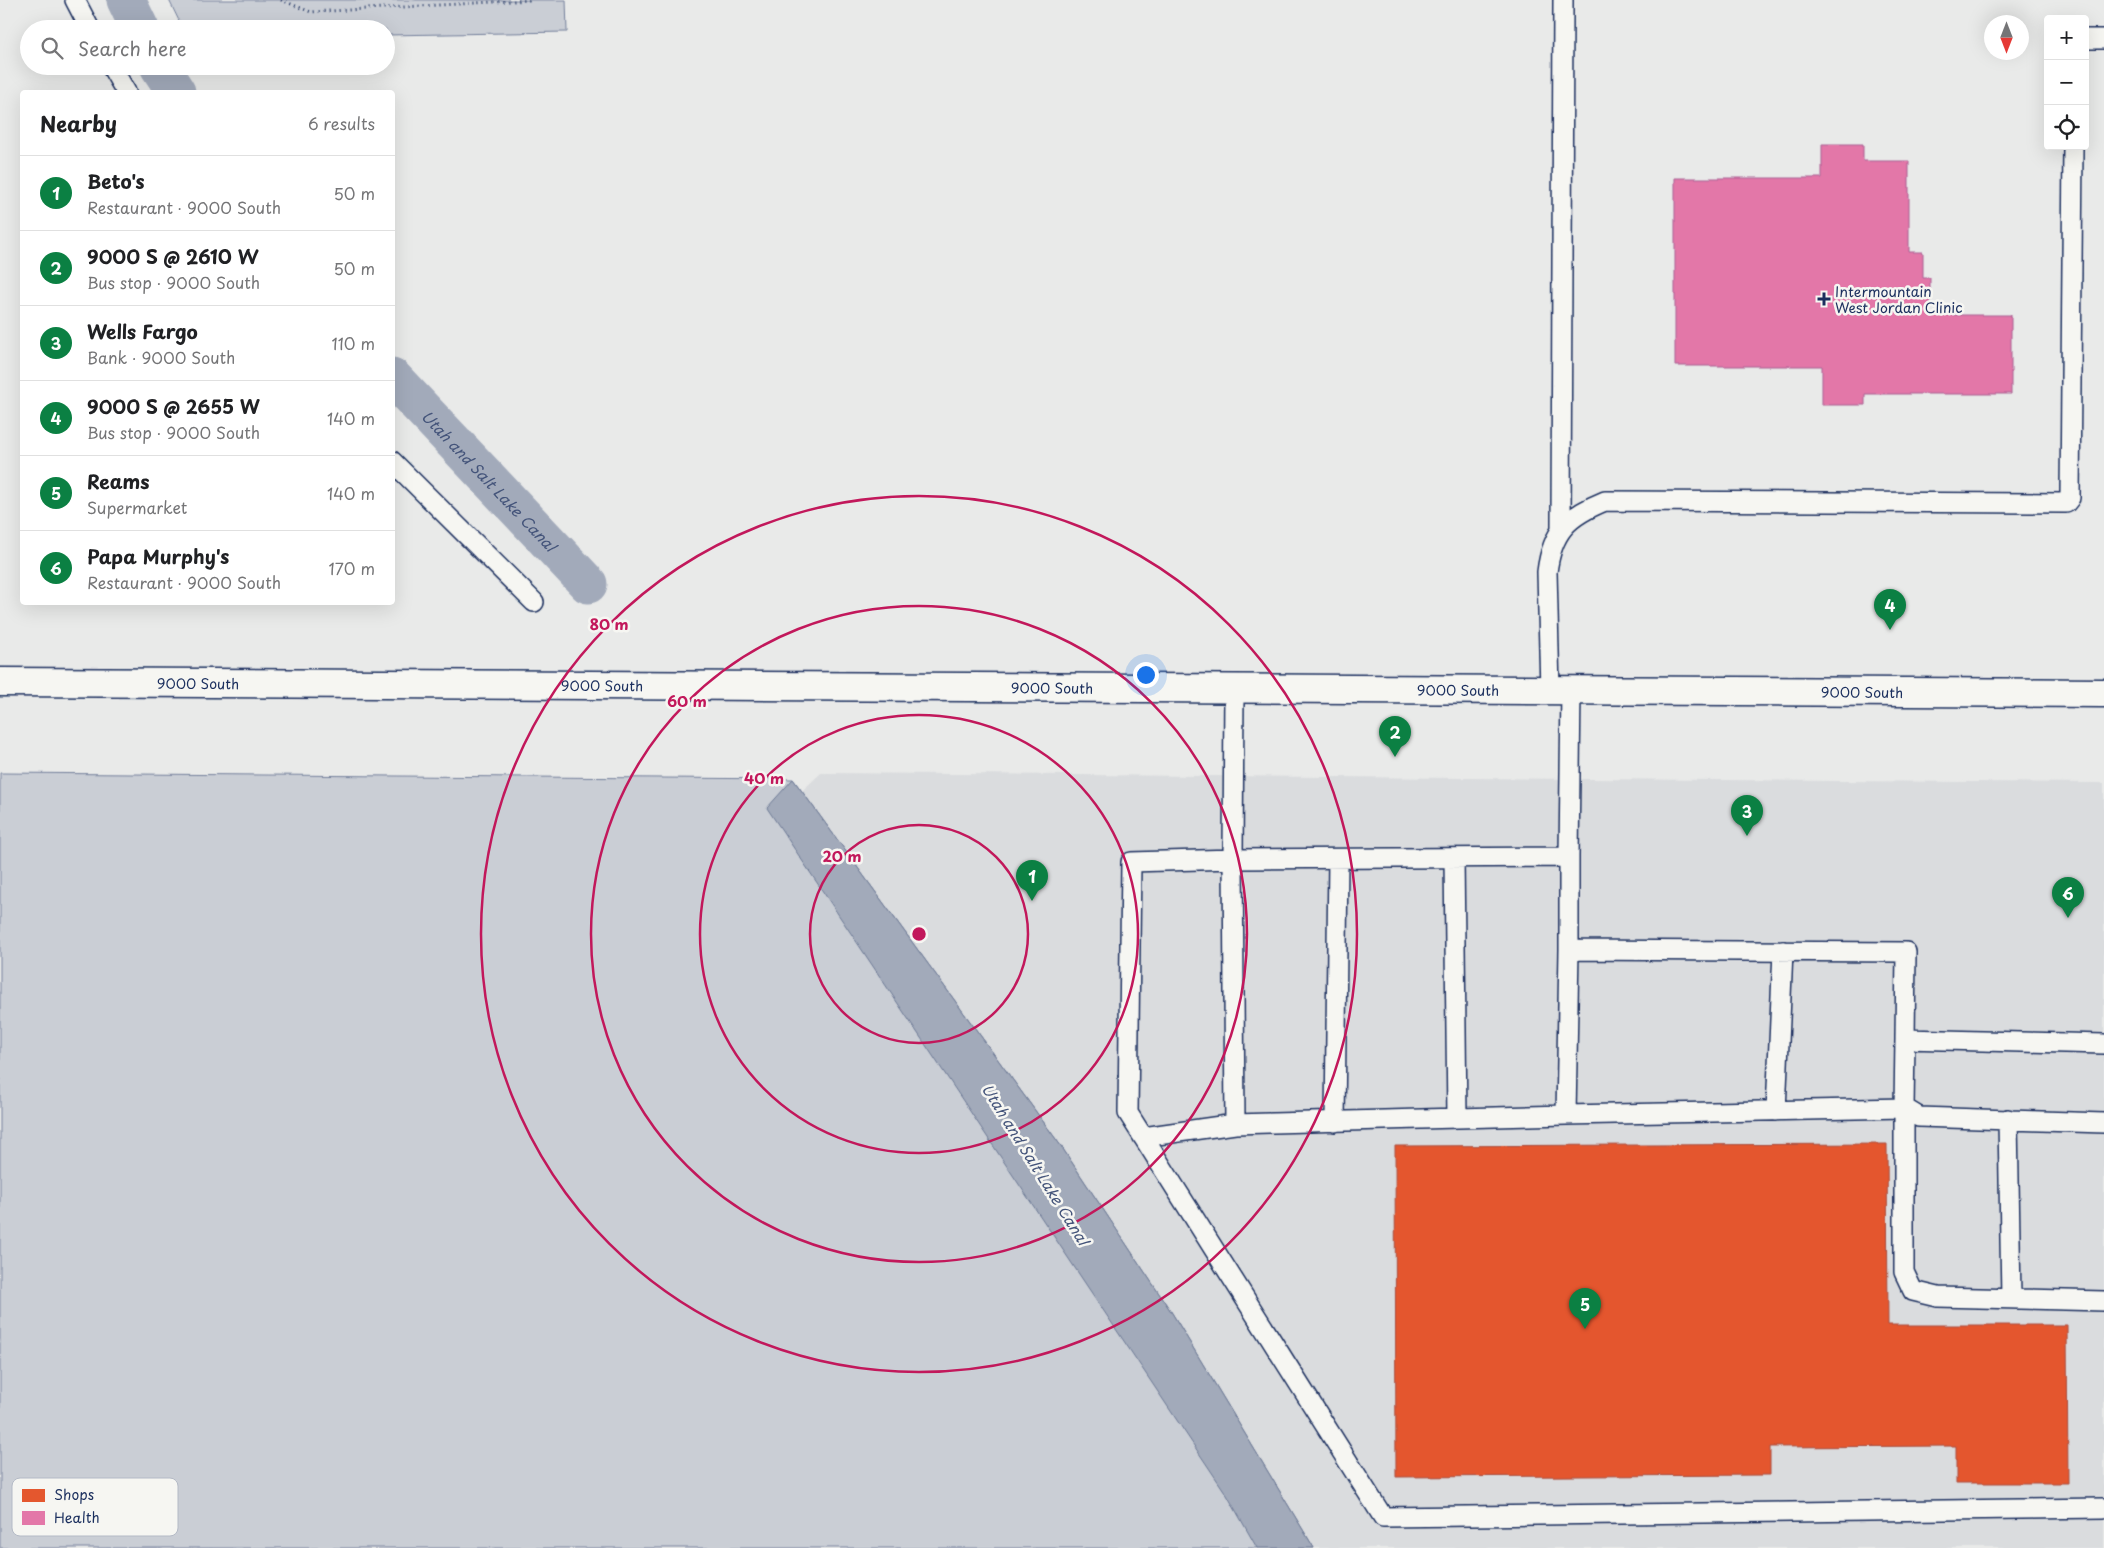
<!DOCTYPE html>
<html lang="en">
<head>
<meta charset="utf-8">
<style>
  body { margin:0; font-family:"Playpen Sans",sans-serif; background:#f2f2f2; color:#202124 }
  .controls { position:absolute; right:15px; top:15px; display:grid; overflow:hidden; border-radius:5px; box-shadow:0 5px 20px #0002 }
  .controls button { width:45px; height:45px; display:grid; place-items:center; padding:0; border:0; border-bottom:1px solid #e0e0e0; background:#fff; color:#202124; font:25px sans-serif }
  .compass { position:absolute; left:1984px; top:15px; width:45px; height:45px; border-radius:50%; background:#fff; box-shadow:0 5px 20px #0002; rotate:180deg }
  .you { position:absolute; left:1145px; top:674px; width:18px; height:18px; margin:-12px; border:4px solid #fff; border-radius:50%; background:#1a73e8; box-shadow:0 0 0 8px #1a73e833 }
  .badge { display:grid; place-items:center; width:32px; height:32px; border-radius:50%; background:#0b8043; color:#fff; font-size:16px; font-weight:700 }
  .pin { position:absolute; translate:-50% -41px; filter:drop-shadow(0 1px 2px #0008) }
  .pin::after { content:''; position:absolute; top:26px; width:18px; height:15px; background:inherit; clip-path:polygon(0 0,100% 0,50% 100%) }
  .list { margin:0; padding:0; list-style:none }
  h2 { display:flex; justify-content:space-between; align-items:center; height:65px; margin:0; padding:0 20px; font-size:21px }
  h2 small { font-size:16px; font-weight:400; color:#757577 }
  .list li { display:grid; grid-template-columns:32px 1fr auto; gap:15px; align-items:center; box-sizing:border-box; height:75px; padding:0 20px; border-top:1px solid #e0e0e0 }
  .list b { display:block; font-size:19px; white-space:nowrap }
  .list p { margin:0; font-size:16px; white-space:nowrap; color:#757577 }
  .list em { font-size:16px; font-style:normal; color:#757577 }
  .icon { flex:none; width:28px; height:28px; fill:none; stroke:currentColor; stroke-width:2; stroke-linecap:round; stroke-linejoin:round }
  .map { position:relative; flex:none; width:2104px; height:1548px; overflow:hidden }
  .search { position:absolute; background:#fff; box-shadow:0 5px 20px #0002; left:20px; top:20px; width:375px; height:55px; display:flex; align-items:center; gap:12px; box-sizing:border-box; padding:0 18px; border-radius:28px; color:#757577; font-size:19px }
  .panel { position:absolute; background:#fff; box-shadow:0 5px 20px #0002; left:20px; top:90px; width:375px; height:515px; border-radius:5px }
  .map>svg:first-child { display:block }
  .built { fill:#dadcde }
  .green { fill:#caced5; stroke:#727e9a }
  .water { fill:#a2aaba; stroke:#6c7995 }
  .shops { fill:#e4572e; stroke:#a84b3c }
  .health { fill:#e377a8; stroke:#a76192 }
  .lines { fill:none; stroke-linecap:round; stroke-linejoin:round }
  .canal { stroke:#a2aaba; stroke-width:39 }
  .lane-casing { stroke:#1b2f5e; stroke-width:22 }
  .primary-casing { stroke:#1b2f5e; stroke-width:31 }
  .path { stroke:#1b2f5e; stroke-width:3; stroke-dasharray:1 4; stroke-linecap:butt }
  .lane { stroke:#f6f6f2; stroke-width:19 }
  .primary { stroke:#f6f6f2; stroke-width:28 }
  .ring { fill:none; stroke:#c2185b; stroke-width:2.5 }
  .poi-dot { fill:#1b2f5e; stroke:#f6f6f2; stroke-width:2 }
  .labels { text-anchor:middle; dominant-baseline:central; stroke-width:5; stroke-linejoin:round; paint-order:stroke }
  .poi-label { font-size:14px; fill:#1b2f5e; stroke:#f6f6f2; text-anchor:start }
  .street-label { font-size:14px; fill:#1b2f5e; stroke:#f6f6f2 }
  .water-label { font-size:15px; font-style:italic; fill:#44547a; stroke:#f6f6f2 }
  .key { fill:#f6f6f2; stroke:#b4bac6; stroke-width:1 }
  .key-label { font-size:14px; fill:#1b2f5e }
  .centre { fill:#c2185b; stroke:#f6f6f2; stroke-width:2.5 }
  .ring-label { font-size:15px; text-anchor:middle; font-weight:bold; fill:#c2185b; stroke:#f6f6f2; stroke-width:5; stroke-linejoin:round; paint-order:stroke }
</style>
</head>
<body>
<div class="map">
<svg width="2104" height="1548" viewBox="0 0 2104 1548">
  <rect width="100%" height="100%" fill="#e9eae9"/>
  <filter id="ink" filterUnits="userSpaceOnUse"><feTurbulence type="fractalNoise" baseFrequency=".02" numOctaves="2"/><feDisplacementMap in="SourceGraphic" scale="10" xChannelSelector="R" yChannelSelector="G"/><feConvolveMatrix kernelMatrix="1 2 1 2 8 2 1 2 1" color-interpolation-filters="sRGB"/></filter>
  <g filter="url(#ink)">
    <path class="built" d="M821,773L2104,783V1548H1295L790,802Z"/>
    <path class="green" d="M169,0H566L567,32L386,35V29H183Z
      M0,773L793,779L1061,1146L1172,1313L1314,1548H0Z"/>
    <path class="water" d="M793,779L1061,1146L1172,1313L1314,1548H1257L1227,1495L767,808Z"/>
    <path class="shops" d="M1887,1144L1888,1325H2067L2068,1483H1956V1446L1770,1447V1475L1396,1477L1395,1146Z"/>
    <path class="health" d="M1822,144H1863V161H1909V252H1923V278H1930V315H2011V394H1865V405H1822V366H1675V178H1822Z"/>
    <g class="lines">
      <g class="canal">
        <path d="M126,0L140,29"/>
        <path d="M159,66L176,92"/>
        <path id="s1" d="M392,377L588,584"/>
      </g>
      <g class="lane-casing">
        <path id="lane" d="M75,0L90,29
          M2085,39H2104
          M111,66L126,92
          M392,461L534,602
          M1561,528L1563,0
          M1550,690L1547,572C1552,531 1568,516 1605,501L2066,503L2070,498L2073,146
          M1571,690L1569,857L1233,859L1131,862L1128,1113L1383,1517L2104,1508
          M1569,857V950L1906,952L1905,1039L2104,1044
          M1454,858L1457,1118
          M1905,1039L1904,1108L1919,1117L2104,1123
          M1776,1111L1783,951
          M1566,1115L1904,1108V1272L1913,1291L1938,1297L2104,1301
          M2008,1119L2011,1299
          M1335,1122L1338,859
          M1235,1124L1566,1115L1569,950
          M1143,1137L1235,1124L1233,859L1234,688"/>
      </g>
      <g class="primary-casing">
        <g id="primary">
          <path id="s2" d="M0,682L2104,693"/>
        </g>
      </g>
      <path class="path" d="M281,0L311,12L531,0"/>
      <use href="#lane" class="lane"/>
      <use href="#primary" class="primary"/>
    </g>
  </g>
  <g class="ring">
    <circle cx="919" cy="934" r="109"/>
    <circle cx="919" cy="934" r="219"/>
    <circle cx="919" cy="934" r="328"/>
    <circle cx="919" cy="934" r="438"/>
  </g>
  <path class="poi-dot" d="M1821.5 291.5h5v5h5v5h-5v5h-5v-5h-5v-5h5z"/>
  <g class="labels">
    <g class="poi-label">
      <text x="1835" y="291">Intermountain<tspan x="1835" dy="16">West Jordan Clinic</tspan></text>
    </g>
    <g class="street-label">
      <text stroke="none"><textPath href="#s2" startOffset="198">9000 South</textPath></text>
      <text stroke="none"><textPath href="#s2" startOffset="602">9000 South</textPath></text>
      <text stroke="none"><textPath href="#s2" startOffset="1052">9000 South</textPath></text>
      <text stroke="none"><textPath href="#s2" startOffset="1458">9000 South</textPath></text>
      <text stroke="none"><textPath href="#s2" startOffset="1862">9000 South</textPath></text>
    </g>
    <g class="water-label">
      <text stroke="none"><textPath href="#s1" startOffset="142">Utah and Salt Lake Canal</textPath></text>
      <text transform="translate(1036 1164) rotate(58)">Utah and Salt Lake Canal</text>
    </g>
  </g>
  <rect x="12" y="1478" width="166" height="58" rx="8" class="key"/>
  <rect x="22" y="1489" width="23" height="13" fill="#e4572e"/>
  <rect x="22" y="1511" width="23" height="14" fill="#e377a8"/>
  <g class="key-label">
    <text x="54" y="1500">Shops</text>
    <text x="54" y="1523">Health</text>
  </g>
  <circle cx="919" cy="934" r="8" class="centre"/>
  <g class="ring-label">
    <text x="609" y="630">80 m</text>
    <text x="687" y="707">60 m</text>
    <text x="764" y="784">40 m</text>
    <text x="842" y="862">20 m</text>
  </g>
</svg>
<div class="controls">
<button>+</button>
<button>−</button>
<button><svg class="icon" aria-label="locate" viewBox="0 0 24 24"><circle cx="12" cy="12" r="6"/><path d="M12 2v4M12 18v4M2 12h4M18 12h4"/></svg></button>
</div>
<svg class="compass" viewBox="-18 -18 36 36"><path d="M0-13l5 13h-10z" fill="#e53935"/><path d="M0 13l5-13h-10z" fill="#757577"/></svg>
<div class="you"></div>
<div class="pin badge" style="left:1032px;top:901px">1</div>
<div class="pin badge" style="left:1395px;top:757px">2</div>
<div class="pin badge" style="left:1747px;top:836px">3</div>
<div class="pin badge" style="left:1890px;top:630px">4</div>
<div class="pin badge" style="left:1585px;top:1329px">5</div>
<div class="pin badge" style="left:2068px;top:918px">6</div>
<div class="search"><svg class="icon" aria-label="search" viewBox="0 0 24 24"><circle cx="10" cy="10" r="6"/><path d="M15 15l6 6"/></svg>Search here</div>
<section class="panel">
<h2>Nearby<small>6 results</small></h2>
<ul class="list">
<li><span class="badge">1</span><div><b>Beto's</b><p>Restaurant · 9000 South</p></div><em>50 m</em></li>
<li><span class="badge">2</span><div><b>9000 S @ 2610 W</b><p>Bus stop · 9000 South</p></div><em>50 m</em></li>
<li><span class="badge">3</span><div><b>Wells Fargo</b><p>Bank · 9000 South</p></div><em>110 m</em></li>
<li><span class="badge">4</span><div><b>9000 S @ 2655 W</b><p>Bus stop · 9000 South</p></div><em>140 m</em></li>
<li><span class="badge">5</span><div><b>Reams</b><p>Supermarket</p></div><em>140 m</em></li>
<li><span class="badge">6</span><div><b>Papa Murphy's</b><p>Restaurant · 9000 South</p></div><em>170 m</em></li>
</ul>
</section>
</div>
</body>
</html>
